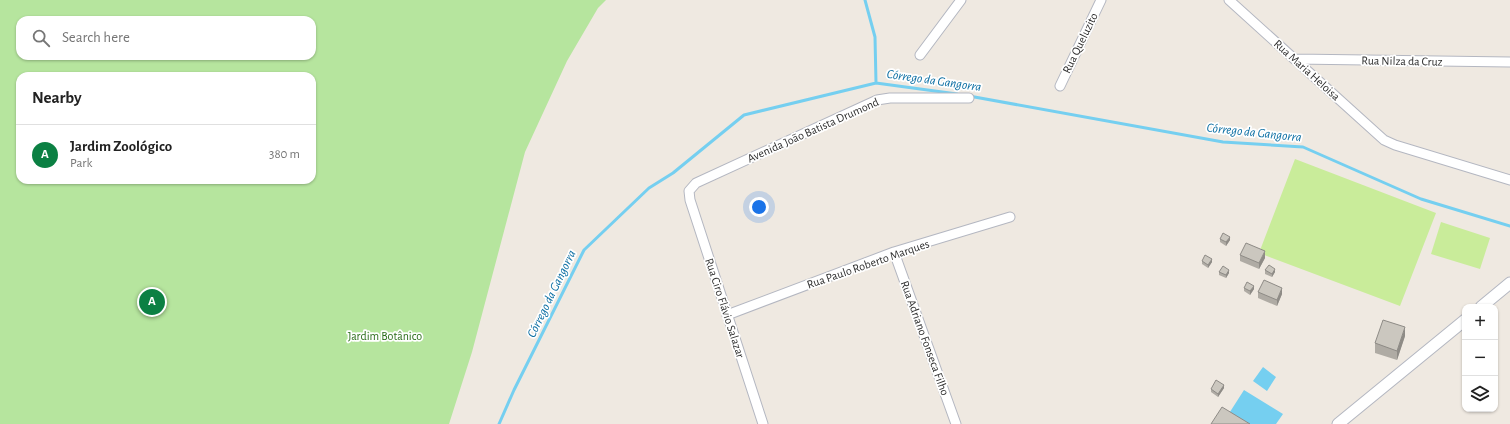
<!DOCTYPE html>
<html lang="en">
<head>
<meta charset="utf-8">
<style>
  body { margin:0; font-family:"Alegreya Sans",sans-serif; background:#f6f6f6; color:#222 }
  .controls { position:absolute; right:12px; bottom:12px; display:grid; overflow:hidden; border-radius:8px; box-shadow:0 1px 3px #0004 }
  .controls button { width:36px; height:36px; display:grid; place-items:center; padding:0; border:0; border-bottom:1px solid #e0e0e0; background:#fff; color:#222; font:20px sans-serif }
  .you { position:absolute; left:759px; top:207px; width:14px; height:14px; margin:-10px; border:3px solid #fff; border-radius:50%; background:#1a73e8; box-shadow:0 0 0 6px #1a73e833 }
  .badge { display:grid; place-items:center; width:26px; height:26px; border-radius:50%; background:#0b8043; color:#fff; font-size:13px; font-weight:700 }
  .pin { position:absolute; translate:-50% -50%; border:2px solid #fff; box-shadow:0 1px 4px #0006 }
  .list { margin:0; padding:0; list-style:none }
  h2 { display:flex; justify-content:space-between; align-items:center; height:52px; margin:0; padding:0 16px; font-size:17px }
  h2 small { font-size:13px; font-weight:400; color:#767676 }
  .list li { display:grid; grid-template-columns:26px 1fr auto; gap:12px; align-items:center; box-sizing:border-box; height:60px; padding:0 16px; border-top:1px solid #e0e0e0 }
  .list b { display:block; font-size:15px; white-space:nowrap }
  .list p { margin:0; font-size:13px; white-space:nowrap; color:#767676 }
  .list em { font-size:13px; font-style:normal; color:#767676 }
  .icon { flex:none; width:22px; height:22px; fill:none; stroke:currentColor; stroke-width:2; stroke-linecap:round; stroke-linejoin:round }
  .map { position:relative; flex:none; width:1510px; height:424px; overflow:hidden }
  .search { position:absolute; background:#fff; box-shadow:0 1px 3px #0004; left:16px; top:16px; width:300px; height:44px; display:flex; align-items:center; gap:10px; box-sizing:border-box; padding:0 14px; border-radius:12px; color:#767676; font-size:15px }
  .panel { position:absolute; background:#fff; box-shadow:0 1px 3px #0004; left:16px; top:72px; width:300px; height:112px; border-radius:12px }
  .map>svg:first-child { display:block }
  .green { fill:#b6e59e; fill-rule:evenodd }
  .pitch { fill:#c9ec9a }
  .water { fill:#75cff0 }
  .lines { fill:none; stroke-linecap:round; stroke-linejoin:round }
  .stream { stroke:#75cff0; stroke-width:3 }
  .minor-casing { stroke:#b4b7c1; stroke-width:11 }
  .tertiary-casing { stroke:#b4b7c1; stroke-width:13 }
  .minor { stroke:#fff; stroke-width:9 }
  .tertiary { stroke:#fff; stroke-width:11 }
  .wall { fill:#afaba4 }
  .shaded-wall { fill:#8e8b86 }
  .building { fill:#cbc7bf; stroke:#8e8b86 }
  .labels { text-anchor:middle; dominant-baseline:central; stroke-width:3.5; stroke-linejoin:round; paint-order:stroke }
  .street-label { font-size:12px; fill:#2e2e2e; stroke:#fff }
  .park-label { font-size:12px; fill:#2c6e1b; stroke:#fff }
  .water-label { font-size:13px; font-style:italic; fill:#0d6fa3; stroke:#fff }
</style>
</head>
<body>
<div class="map">
<svg width="1510" height="424" viewBox="0 0 1510 424">
  <rect width="100%" height="100%" fill="#efe9e1"/>
  <path class="green" d="M0,0H606L598,8L567,61L525,152L472,352L449,424H0ZM20,20H312V56H20ZM20,76H312V180H20Z"/>
  <path class="pitch" d="M1295,159L1436,213L1400,306L1259,253Z
    M1441,222L1490,238L1480,269L1431,254Z"/>
  <path class="water" d="M1263,367L1276,377L1267,391L1253,381Z
    M1244,390L1283,414L1276,424H1243L1228,415Z"/>
  <g class="lines">
    <path class="stream" d="M865,0L875,37L876,83
      M969,96L1223,142L1303,147L1421,199L1510,226
      M499,424L514,390L584,250L649,188L673,173L744,115L876,83L957,94"/>
    <g class="minor-casing">
      <path id="minor" d="M1229,0L1384,140L1395,145L1510,180
        M920,55L961,0
        M1295,59L1510,62
        M1060,86L1101,0
        M894,252L956,424
        M727,315L894,252L1010,217
        M763,424L690,200L689,191L696,183L877,100L890,98H969"/>
    </g>
    <g class="tertiary-casing">
      <path id="tertiary" d="M1481,307L1510,283
        M1338,424L1465,320"/>
    </g>
    <use href="#minor" class="minor"/>
    <use href="#tertiary" class="tertiary"/>
  </g>
  <path class="wall" d="M1220,239L1230,240L1226,246L1220,242Z
    M1240,255L1265,258L1259,269L1240,261Z
    M1202,261L1212,262L1208,268L1202,264Z
    M1265,270L1275,272L1272,277L1265,274Z
    M1219,272L1229,273L1226,278L1219,275Z
    M1244,288L1254,289L1250,295L1244,291Z
    M1258,292L1282,294L1277,306L1258,298Z
    M1405,336L1397,360L1375,353V343Z
    M1224,388L1218,397L1211,392V389Z"/>
  <path class="shaded-wall" d="M1230,237V240L1226,246V242Z
    M1265,251V258L1259,269V263Z
    M1212,259V262L1208,268V265Z
    M1275,269V272L1272,277V274Z
    M1229,270V273L1226,278V275Z
    M1254,286V289L1250,295V291Z
    M1282,288V294L1277,306V300Z
    M1405,327V336L1397,360V351Z
    M1224,385V388L1218,397V394Z"/>
  <path class="building" d="M1223,233L1230,237L1226,242L1220,239Z
    M1246,243L1265,251L1259,263L1240,255Z
    M1205,255L1212,259L1208,265L1202,261Z
    M1269,265L1275,269L1272,274L1265,270Z
    M1223,266L1229,270L1226,275L1219,272Z
    M1264,280L1282,288L1277,300L1258,292Z
    M1247,282L1254,286L1250,291L1244,288Z
    M1383,320L1405,327L1397,351L1375,343Z
    M1216,380L1224,385L1218,394L1211,389Z
    M1222,407L1250,424H1211Z"/>
  <g class="labels">
    <g class="street-label">
      <text transform="translate(1080 43) rotate(-64)">Rua Queluzito</text>
      <text transform="translate(1402 61) rotate(1)">Rua Nilza da Cruz</text>
      <text transform="translate(1307 70) rotate(42)">Rua Maria Heloisa</text>
      <text transform="translate(813 130) rotate(-24)">Avenida João Batista Drumond</text>
      <text transform="translate(868 264) rotate(-19)">Rua Paulo Roberto Marques</text>
      <text transform="translate(725 308) rotate(72)">Rua Ciro Flávio Salazar</text>
      <text transform="translate(925 338) rotate(70)">Rua Adriano Fonseca Filho</text>
    </g>
    <g class="park-label">
      <text x="385" y="336">Jardim Botânico</text>
    </g>
    <g class="water-label">
      <text transform="translate(934 81) rotate(8)">Córrego da Gangorra</text>
      <text transform="translate(1254 133) rotate(6)">Córrego da Gangorra</text>
      <text transform="translate(552 294) rotate(-64)">Córrego da Gangorra</text>
    </g>
  </g>
</svg>
<div class="controls">
<button>+</button>
<button>−</button>
<button><svg class="icon" aria-label="layers" viewBox="0 0 24 24"><path d="M12 4l9 5-9 5-9-5zM3 14l9 5 9-5"/></svg></button>
</div>
<div class="you"></div>
<div class="pin badge" style="left:152px;top:302px">A</div>
<div class="search"><svg class="icon" aria-label="search" viewBox="0 0 24 24"><circle cx="10" cy="10" r="6"/><path d="M15 15l6 6"/></svg>Search here</div>
<section class="panel">
<h2>Nearby<small></small></h2>
<ul class="list">
<li><span class="badge">A</span><div><b>Jardim Zoológico</b><p>Park</p></div><em>380 m</em></li>
</ul>
</section>
</div>
</body>
</html>
